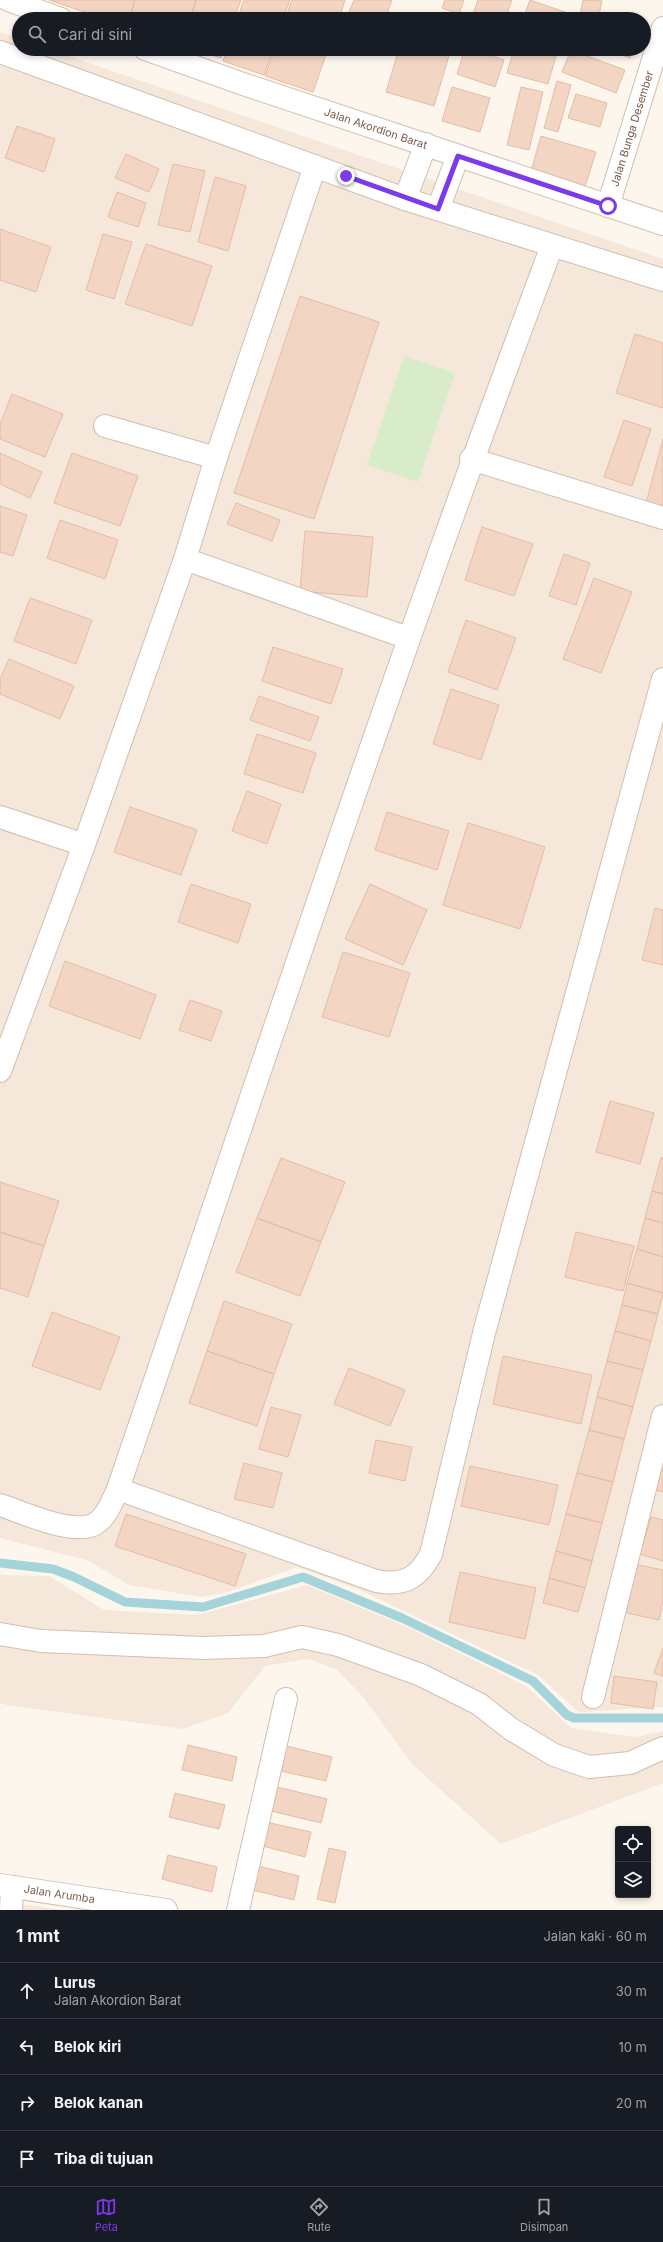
<!DOCTYPE html>
<html lang="id">
<head>
<meta charset="utf-8">
<style>
  body { margin:0; font-family:Inter,sans-serif; background:#20242c; color:#f1f3f6 }
  .controls { position:absolute; right:12px; bottom:12px; display:grid; overflow:hidden; border-radius:4px; box-shadow:0 2px 6px #0003 }
  .controls button { width:36px; height:36px; display:grid; place-items:center; padding:0; border:0; border-bottom:1px solid #363941; background:#171b24; color:#f1f3f6; font:20px sans-serif }
  .stop { position:absolute; width:12px; height:12px; margin:-9px; border:3px solid #7c3aed; border-radius:50%; background:#fff }
  .stop.end { background:#7c3aed; border-color:#fff; box-shadow:0 1px 4px #0008 }
  .list { margin:0; padding:0; list-style:none }
  h2 { display:flex; justify-content:space-between; align-items:center; height:52px; margin:0; padding:0 16px; font-size:17px }
  h2 small { font-size:13px; font-weight:400; color:#9ea1a6 }
  .list li { display:grid; grid-template-columns:26px 1fr auto; gap:12px; align-items:center; box-sizing:border-box; height:56px; padding:0 16px; border-top:1px solid #363941 }
  .list b { display:block; font-size:15px; white-space:nowrap }
  .list p { margin:0; font-size:13px; white-space:nowrap; color:#9ea1a6 }
  .list em { font-size:13px; font-style:normal; color:#9ea1a6 }
  .icon { flex:none; width:22px; height:22px; fill:none; stroke:currentColor; stroke-width:2; stroke-linecap:round; stroke-linejoin:round }
  .map { position:relative; flex:none; width:663px; height:1910px; overflow:hidden }
  .search { position:absolute; background:#171b24; box-shadow:0 2px 6px #0003; left:12px; right:12px; top:12px; height:44px; display:flex; align-items:center; gap:10px; box-sizing:border-box; padding:0 14px; border-radius:22px; color:#9ea1a6; font-size:15px }
  .sheet { height:276px; background:#171b24 }
  nav { display:flex; justify-content:space-around; align-items:center; box-sizing:border-box; height:56px; border-top:1px solid #363941; background:#171b24; font-size:11px; color:#9ea1a6 }
  nav a { display:grid; justify-items:center; gap:2px }
  nav .on { color:#7c3aed }
  .map>svg:first-child { display:block }
  .residential { fill:#f5e8da }
  .green { fill:#d8ecc9 }
  .lines { fill:none; stroke-linecap:round; stroke-linejoin:round }
  .stream { stroke:#a5d3da; stroke-width:9 }
  .building { fill:#f3d5c3; stroke:#e6bba3 }
  .minor-casing { stroke:#d1beb0; stroke-width:24 }
  .secondary-casing { stroke:#d6c0b0; stroke-width:24 }
  .minor { stroke:#fff; stroke-width:22 }
  .secondary { stroke:#fff; stroke-width:22 }
  .route { stroke:#7c3aed; stroke-width:5 }
  .labels { text-anchor:middle; dominant-baseline:central; stroke-width:4; stroke-linejoin:round; paint-order:stroke }
  .street-label { font-size:11px; fill:#7a5c4d; stroke:#fffaf3 }
</style>
</head>
<body>
<div class="map">
<svg width="663" height="1910" viewBox="0 0 663 1910">
  <rect width="100%" height="100%" fill="#fdf6ec"/>
  <path class="residential" d="M0,32L19,39V49H48L663,259V1707L579,1712L538,1675L360,1590L297,1567L228,1592L201,1597L129,1585L87,1560L0,1538Z
    M0,1575L49,1576L104,1610L197,1615L307,1585L405,1626L526,1686L571,1728L635,1737L663,1731V1783L501,1844L412,1764L364,1698L336,1669L308,1659L265,1666L228,1713L183,1729L7,1705L0,1703Z
    M0,1901L61,1910H0Z"/>
  <path class="green" d="M404,356L455,373L418,482L367,465Z"/>
  <g class="lines">
    <path class="stream" d="M0,1563L53,1569L74,1577L125,1602L203,1607L303,1577L402,1618L533,1681L567,1715L574,1718H663"/>
  </g>
  <path class="building" d="M49,0H135L129,19H105Z
    M135,0H196L190,19H129Z
    M196,0H241L234,19H190Z
    M244,0H290L283,19H237Z
    M292,0H345L339,19H285Z
    M354,0H392L385,19H346Z
    M445,0H464L459,14L442,8Z
    M478,0H512L505,19H483L473,15Z
    M530,0L568,13L566,19H523Z
    M583,0L602,1L598,19H579Z
    M193,49H224L221,58Z
    M227,49H273L264,75L223,61Z
    M275,49H328L313,92L265,76Z
    M356,49H373L371,55Z
    M399,49H451L434,106L386,92Z
    M465,49H471L504,60L495,87L457,74Z
    M514,49H558L548,84L507,73Z
    M606,49H634L630,58Z
    M571,50L625,70L616,93L562,72Z
    M557,81L571,85L558,132L544,128Z
    M452,87L490,98L480,132L442,121Z
    M521,87L543,92L529,150L507,145Z
    M576,94L607,103L600,127L568,118Z
    M17,126L55,139L44,172L5,158Z
    M541,136L596,152L584,190L530,175Z
    M126,154L159,169L149,192L115,178Z
    M173,164L205,171L190,232L158,225Z
    M215,177L246,186L228,251L198,242Z
    M117,192L146,203L138,227L108,217Z
    M0,229L51,247L36,292L0,280Z
    M103,234L132,242L114,299L86,290Z
    M146,244L212,266L192,326L125,304Z
    M300,296L379,322L314,519L234,493Z
    M635,334L663,343V408L616,393Z
    M12,394L63,414L45,457L0,439V424Z
    M624,420L651,429L632,486L604,477Z
    M663,439V507L646,503Z
    M0,453L42,472L30,498L0,484Z
    M72,453L138,476L120,526L54,503Z
    M236,503L280,520L272,541L227,524Z
    M0,506L27,515L13,556L0,552Z
    M60,520L118,540L105,579L47,558Z
    M482,527L533,544L514,596L465,580Z
    M305,531L373,537L367,597L300,591Z
    M564,554L590,563L576,605L549,596Z
    M594,578L632,592L601,673L563,659Z
    M30,598L92,620L76,664L14,641Z
    M466,620L516,638L497,690L448,672Z
    M273,647L343,669L331,704L262,681Z
    M9,659L74,686L60,719L0,694V679Z
    M451,689L499,705L481,760L433,744Z
    M259,696L319,717L310,741L250,720Z
    M257,734L316,753L303,793L244,774Z
    M247,791L281,804L267,844L232,831Z
    M130,807L197,830L181,875L114,852Z
    M387,812L449,831L437,870L375,850Z
    M468,823L545,847L520,929L443,905Z
    M191,884L251,904L238,943L178,922Z
    M370,884L427,910L403,965L345,939Z
    M655,908L663,910V965L642,960Z
    M343,952L410,973L389,1037L322,1017Z
    M65,961L156,995L140,1039L49,1006Z
    M190,1000L222,1011L211,1041L179,1030Z
    M610,1101L654,1113L640,1164L596,1152Z
    M281,1158L345,1182L321,1242L257,1218Z
    M661,1158H663V1194L652,1191Z
    M0,1182L59,1201L44,1246L0,1232Z
    M652,1191L663,1194V1223L645,1218Z
    M257,1218L321,1242L300,1296L236,1272Z
    M645,1218L663,1223V1257L637,1249Z
    M0,1232L44,1246L28,1297L0,1288Z
    M576,1232L634,1246L623,1291L565,1277Z
    M637,1249L663,1257V1293L627,1283Z
    M627,1283L663,1293L658,1314L622,1305Z
    M224,1301L292,1324L274,1374L207,1351Z
    M622,1305L658,1314L651,1341L615,1331Z
    M52,1312L120,1337L100,1390L32,1366Z
    M615,1331L651,1341L643,1370L607,1361Z
    M207,1351L274,1374L257,1426L189,1403Z
    M503,1356L592,1375L581,1424L493,1404Z
    M607,1361L643,1370L633,1407L597,1397Z
    M349,1368L405,1390L390,1426L334,1404Z
    M597,1397L633,1407L624,1439L589,1430Z
    M271,1407L301,1415L288,1457L259,1449Z
    M589,1430L624,1439L613,1482L577,1473Z
    M376,1440L412,1447L405,1481L369,1473Z
    M663,1449V1492L652,1489Z
    M244,1463L282,1473L273,1508L234,1499Z
    M470,1466L558,1485L549,1525L461,1506Z
    M577,1473L613,1482L602,1523L566,1514Z
    M126,1514L246,1554L235,1586L115,1546Z
    M566,1514L602,1523L592,1561L556,1551Z
    M651,1517L663,1520V1561L640,1554Z
    M556,1551L592,1561L585,1588L549,1578Z
    M634,1564L663,1570V1600L659,1620L623,1612Z
    M460,1572L536,1588L525,1639L449,1622Z
    M549,1578L585,1588L578,1612L543,1603Z
    M663,1648V1676L654,1673Z
    M614,1676L657,1682L653,1709L611,1703Z
    M188,1745L237,1757L232,1781L182,1770Z
    M282,1745L332,1757L326,1781L276,1770Z
    M277,1787L327,1799L321,1823L271,1811Z
    M175,1793L225,1805L219,1829L169,1817Z
    M261,1821L311,1832L305,1857L255,1844Z
    M329,1848L346,1852L335,1903L317,1899Z
    M168,1855L217,1867L212,1892L162,1879Z
    M250,1864L299,1876L294,1900L244,1888Z"/>
  <g class="lines">
    <g class="minor-casing">
      <g id="minor">
        <path d="M0,52L405,199L663,280"/>
        <path d="M405,199L426,144"/>
        <path id="s1" d="M608,206L663,28"/>
        <path d="M438,209L458,156"/>
        <path d="M105,426L216,458"/>
        <path d="M471,459L663,518"/>
        <path d="M185,559L408,638"/>
        <path d="M0,817L84,845"/>
        <path d="M0,1071L84,845L185,559L216,458L315,166"/>
        <path d="M118,1489L376,1581C403,1586 418,1579 431,1554L485,1329L663,679"/>
        <path d="M0,1505C22,1512 73,1536 95,1524C107,1517 112,1501 118,1489C260,1073 397,657 552,246"/>
        <path d="M0,1634L41,1641L203,1648L264,1646L302,1637L338,1645L421,1675L479,1704L511,1729L554,1755L589,1767L630,1763L663,1748"/>
        <path d="M593,1697L663,1416"/>
        <path id="s2" d="M0,1885L166,1910"/>
        <path d="M11,1910L12,1887"/>
        <path d="M238,1910L286,1699"/>
      </g>
    </g>
    <g class="secondary-casing">
      <g id="secondary">
        <path d="M8,0L61,19"/>
        <path id="s3" d="M145,49L243,84L663,224"/>
      </g>
    </g>
    <use href="#minor" class="minor"/>
    <use href="#secondary" class="secondary"/>
  </g>
  <g class="lines">
    <path class="route" d="M346,176L438,209L458,156L608,206"/>
  </g>
  <g class="labels">
    <g class="street-label">
      <text stroke="none"><textPath href="#s3" startOffset="244">Jalan Akordion Barat</textPath></text>
      <text stroke="none"><textPath href="#s1" startOffset="81">Jalan Bunga Desember</textPath></text>
      <text stroke="none"><textPath href="#s2" startOffset="60">Jalan Arumba</textPath></text>
    </g>
  </g>
</svg>
<div class="controls">
<button><svg class="icon" aria-label="locate" viewBox="0 0 24 24"><circle cx="12" cy="12" r="6"/><path d="M12 2v4M12 18v4M2 12h4M18 12h4"/></svg></button>
<button><svg class="icon" aria-label="layers" viewBox="0 0 24 24"><path d="M12 4l9 5-9 5-9-5zM3 14l9 5 9-5"/></svg></button>
</div>
<div class="stop" style="left:608px;top:206px"></div>
<div class="stop end" style="left:346px;top:176px"></div>
<div class="search"><svg class="icon" aria-label="search" viewBox="0 0 24 24"><circle cx="10" cy="10" r="6"/><path d="M15 15l6 6"/></svg>Cari di sini</div>
</div>
<section class="sheet">
<h2>1 mnt<small>Jalan kaki · 60 m</small></h2>
<ul class="list">
<li><svg class="icon" aria-label="ahead" viewBox="0 0 24 24"><path d="M12 20V5M6 11l6-6 6 6"/></svg><div><b>Lurus</b><p>Jalan Akordion Barat</p></div><em>30 m</em></li>
<li><svg class="icon" aria-label="left" viewBox="0 0 24 24"><path d="M17 20v-9H6M10 6l-5 5 5 5"/></svg><div><b>Belok kiri</b></div><em>10 m</em></li>
<li><svg class="icon" aria-label="right" viewBox="0 0 24 24"><path d="M7 20v-9h11M14 6l5 5-5 5"/></svg><div><b>Belok kanan</b></div><em>20 m</em></li>
<li><svg class="icon" aria-label="arrive" viewBox="0 0 24 24"><path d="M6 21V4h12l-3 4 3 4H6"/></svg><div><b>Tiba di tujuan</b></div></li>
</ul>
</section>
<nav>
<a class="on"><svg class="icon" aria-label="map" viewBox="0 0 24 24"><path d="M3 6l6-2 6 2 6-2v14l-6 2-6-2-6 2zM9 4v14M15 6v14"/></svg>Peta</a>
<a><svg class="icon" aria-label="directions" viewBox="0 0 24 24"><path d="M12 3l9 9-9 9-9-9zM9 14v-3h6M13 9l2 2-2 2"/></svg>Rute</a>
<a><svg class="icon" aria-label="saved" viewBox="0 0 24 24"><path d="M7 4h10v16l-5-4-5 4z"/></svg>Disimpan</a>
</nav>
</body>
</html>
